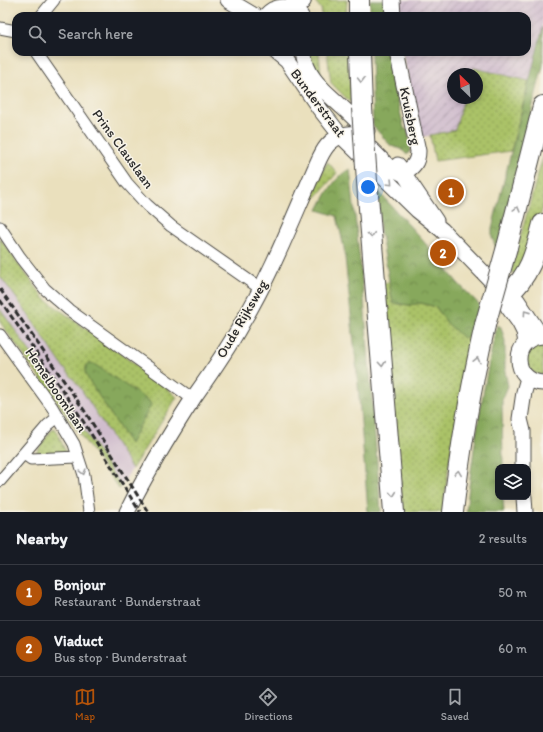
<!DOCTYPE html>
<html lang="en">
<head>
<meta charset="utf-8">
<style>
  body { margin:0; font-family:Itim,sans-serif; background:#20242c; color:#f1f3f6 }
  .controls { position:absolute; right:12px; bottom:12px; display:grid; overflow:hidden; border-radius:8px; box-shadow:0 2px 6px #0003 }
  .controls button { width:36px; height:36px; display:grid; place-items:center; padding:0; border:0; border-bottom:1px solid #363941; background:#171b24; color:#f1f3f6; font:20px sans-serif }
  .compass { position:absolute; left:447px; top:68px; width:36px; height:36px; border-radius:50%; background:#171b24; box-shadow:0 2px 6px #0003; rotate:335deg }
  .you { position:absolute; left:368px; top:187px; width:14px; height:14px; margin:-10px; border:3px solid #fff; border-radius:50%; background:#1a73e8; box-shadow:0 0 0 6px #1a73e833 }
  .badge { display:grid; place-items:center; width:26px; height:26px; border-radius:50%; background:#b45309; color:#fff; font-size:13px; font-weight:700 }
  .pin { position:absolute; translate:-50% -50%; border:2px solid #fff; box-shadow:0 1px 4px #0006 }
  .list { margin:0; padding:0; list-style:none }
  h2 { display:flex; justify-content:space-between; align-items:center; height:52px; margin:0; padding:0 16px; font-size:17px }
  h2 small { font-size:13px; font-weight:400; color:#9ea1a6 }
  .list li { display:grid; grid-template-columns:26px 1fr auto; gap:12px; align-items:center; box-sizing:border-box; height:56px; padding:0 16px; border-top:1px solid #363941 }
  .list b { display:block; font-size:15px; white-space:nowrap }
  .list p { margin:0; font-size:13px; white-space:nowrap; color:#9ea1a6 }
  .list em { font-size:13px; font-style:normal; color:#9ea1a6 }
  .icon { flex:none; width:22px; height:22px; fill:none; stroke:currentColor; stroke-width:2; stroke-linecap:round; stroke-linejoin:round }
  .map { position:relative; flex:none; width:543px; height:512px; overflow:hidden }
  .search { position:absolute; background:#171b24; box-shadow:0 2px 6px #0003; left:12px; right:12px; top:12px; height:44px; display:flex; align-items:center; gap:10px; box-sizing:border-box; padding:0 14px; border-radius:12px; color:#9ea1a6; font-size:15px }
  .sheet { height:164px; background:#171b24 }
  nav { display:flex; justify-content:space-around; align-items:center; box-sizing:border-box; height:56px; border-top:1px solid #363941; background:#171b24; font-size:11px; color:#9ea1a6 }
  nav a { display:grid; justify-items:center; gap:2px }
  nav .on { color:#b45309 }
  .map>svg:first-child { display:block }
  .industrial { fill:url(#industrial-furrows); fill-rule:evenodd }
  .railway { fill:#d0bdcd }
  .grass { fill:url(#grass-dots); stroke:#6a7649 }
  .forest { fill:url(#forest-crowns); stroke:#596a44 }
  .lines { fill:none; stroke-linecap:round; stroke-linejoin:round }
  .street-casing { stroke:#484641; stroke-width:13 }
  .secondary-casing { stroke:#484641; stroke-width:17 }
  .highway-casing { stroke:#484641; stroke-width:22 }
  .street { stroke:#fff; stroke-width:11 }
  .secondary { stroke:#fff; stroke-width:15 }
  .highway { stroke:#fff; stroke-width:20 }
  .rail { stroke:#2b2b2b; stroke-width:3; stroke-dasharray:6 3; stroke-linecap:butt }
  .highway-bridge-casing { stroke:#484641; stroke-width:22; stroke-linecap:butt }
  .highway-bridge { stroke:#fff; stroke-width:20 }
  .oneway { stroke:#a0a0a0 }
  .labels { text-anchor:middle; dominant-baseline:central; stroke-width:3; stroke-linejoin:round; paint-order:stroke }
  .street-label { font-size:14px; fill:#2b2b2b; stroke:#f7f3e8 }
</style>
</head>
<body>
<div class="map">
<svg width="543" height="512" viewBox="0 0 543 512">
  <defs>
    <pattern id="industrial-furrows" width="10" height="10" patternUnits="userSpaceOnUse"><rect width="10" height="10" fill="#d0bdcd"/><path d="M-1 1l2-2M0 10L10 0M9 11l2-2" fill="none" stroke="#a99aa7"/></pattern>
    <pattern id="grass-dots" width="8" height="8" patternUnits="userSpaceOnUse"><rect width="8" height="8" fill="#aac267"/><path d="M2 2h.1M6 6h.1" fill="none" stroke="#8b9e55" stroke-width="1.8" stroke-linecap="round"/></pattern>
    <pattern id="forest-crowns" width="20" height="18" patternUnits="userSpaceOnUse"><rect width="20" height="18" fill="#87a85c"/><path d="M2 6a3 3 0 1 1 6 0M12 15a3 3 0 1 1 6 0" fill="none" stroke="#6f894c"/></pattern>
  </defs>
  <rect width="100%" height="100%" fill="#f7f3e8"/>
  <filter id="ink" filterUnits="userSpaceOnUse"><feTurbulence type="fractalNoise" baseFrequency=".025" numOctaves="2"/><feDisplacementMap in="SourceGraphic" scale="8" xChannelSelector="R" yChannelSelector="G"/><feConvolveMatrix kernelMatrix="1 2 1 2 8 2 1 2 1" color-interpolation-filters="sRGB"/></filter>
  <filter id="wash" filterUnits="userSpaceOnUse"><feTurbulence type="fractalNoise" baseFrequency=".012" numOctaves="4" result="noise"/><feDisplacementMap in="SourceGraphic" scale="16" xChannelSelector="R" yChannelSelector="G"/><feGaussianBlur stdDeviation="0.9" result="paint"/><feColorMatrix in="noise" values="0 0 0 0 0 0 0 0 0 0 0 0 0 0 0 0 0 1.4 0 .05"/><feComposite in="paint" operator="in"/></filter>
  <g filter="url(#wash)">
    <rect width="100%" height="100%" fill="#eae0bd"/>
    <path class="industrial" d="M395,0H543V57L535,89L491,79L474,129L422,137L402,52H527V16H397ZM453,74H477V98H453Z"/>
    <path class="railway" d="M0,276L25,310L64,368L79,386L132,469L121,486L58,391L0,309Z"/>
    <path class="grass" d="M314,0H347L346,16H322L321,9Z
      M307,52H319L321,75L328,87L325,89Z
      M327,52H348L351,103L331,83Z
      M474,68L529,81L511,151L435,161L430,135L455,130L464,98H477V74H472Z
      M543,156V205L536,236L518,278L511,270Z
      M328,162L337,173L309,205L325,166Z
      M0,238L19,265L45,299L162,384L177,397L132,469L79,386L64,368L25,310L0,276Z
      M389,282L393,303L409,305L421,303L436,307L447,323L474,335C461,393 449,452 443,512H403L383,283Z
      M0,309L58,391L121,486L119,489L0,322Z
      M537,344H543V375C524,374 520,353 537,344Z
      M55,428L66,452L36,453L50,432Z"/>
    <path class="forest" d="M370,0H387L388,16H370Z
      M543,27V65L497,251L492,237V228Z
      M371,52H389L391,74L404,128L408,131L411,150L407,155L401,149L391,146L373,126Z
      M350,169L364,300L381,512H368L357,372L344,248L337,216L318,210C325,196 335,176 350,169Z
      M378,191L425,243L457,282L480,305L474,335L463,338L447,323L436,307L421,303L409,305L393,303L380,229Z
      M497,325L501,327L505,341V371L508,386L502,400L503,467H498V497H503L504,512H466C473,449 483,387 497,325Z
      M90,363L94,364L149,401L151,405L130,444L88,379L85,372L87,364Z"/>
  </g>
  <g filter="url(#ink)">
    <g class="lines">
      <g class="street-casing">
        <path id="street" d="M41,16L54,0
          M0,28L16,31
          M36,52L127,183L147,205L171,226L261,289
          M0,227L20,257L45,289L69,310L186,394L194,397
          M0,335L52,407L74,444L84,475L89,512
          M24,454L31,459L78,457
          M0,481L48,425L58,417"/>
      </g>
      <g class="secondary-casing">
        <path id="secondary" d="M228,0L255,16
          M392,0L393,16
          M265,16C275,5 291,3 301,16
          M276,52L287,61L319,108L341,136L417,210L442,230L506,296L517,300L541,336
          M303,52C307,79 324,90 342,107C351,115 359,123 367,131
          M398,165L436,221
          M506,296L508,307L519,322L524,332L526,342
          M543,336C511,337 511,381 543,383
          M523,467V431L520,419L524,392L528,378
          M524,497L525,512
          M127,512C147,472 170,434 194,397C211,373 228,349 242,323C272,273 293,218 317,164C323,150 329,139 344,135C349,133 352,133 357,135L388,166L403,174C413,167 418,163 418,151L397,52"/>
      </g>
      <g class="highway-casing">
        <path id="highway" d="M293,8L301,0
          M359,16V0
          M360,52L362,108
          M368,196L394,512
          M507,247L543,106
          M506,296C529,278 536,252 543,224
          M453,512C460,449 471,387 485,325"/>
      </g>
      <use href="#street" class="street"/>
      <use href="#secondary" class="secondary"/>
      <use href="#highway" class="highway"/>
      <path class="rail" d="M0,289L84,410L148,512
        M0,300L78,413L140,512"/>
      <g class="highway-bridge-casing">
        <path id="highway-bridge" d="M362,108L368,196
          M485,325L507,247"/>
      </g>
      <use href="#highway-bridge" class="highway-bridge"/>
    </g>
    <defs><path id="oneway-chevron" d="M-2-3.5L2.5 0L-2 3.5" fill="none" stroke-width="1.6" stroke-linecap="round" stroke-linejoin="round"/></defs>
    <g class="oneway">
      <use href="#oneway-chevron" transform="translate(361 80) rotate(89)"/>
      <use href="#oneway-chevron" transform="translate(390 183) rotate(45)"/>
      <use href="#oneway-chevron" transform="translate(517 209) rotate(-75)"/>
      <use href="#oneway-chevron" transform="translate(371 235) rotate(85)"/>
      <use href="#oneway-chevron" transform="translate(526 313) rotate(-125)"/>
      <use href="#oneway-chevron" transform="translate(477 360) rotate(-77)"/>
      <use href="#oneway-chevron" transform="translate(382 364) rotate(85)"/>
      <use href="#oneway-chevron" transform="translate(83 472) rotate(75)"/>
      <use href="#oneway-chevron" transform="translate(458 473) rotate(-82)"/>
      <use href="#oneway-chevron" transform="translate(393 494) rotate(85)"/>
    </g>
  </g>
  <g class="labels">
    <g class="street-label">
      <text transform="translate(318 103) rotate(53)">Bunderstraat</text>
      <text transform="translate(410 116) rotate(78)">Kruisberg</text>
      <text transform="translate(123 149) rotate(54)">Prins Clauslaan</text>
      <text transform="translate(242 319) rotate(-60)">Oude Rijksweg</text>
      <text transform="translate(56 390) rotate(56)">Hemelboomlaan</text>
    </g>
  </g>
</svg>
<div class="controls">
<button><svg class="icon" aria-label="layers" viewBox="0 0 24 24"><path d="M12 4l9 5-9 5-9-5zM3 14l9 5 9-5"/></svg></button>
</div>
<svg class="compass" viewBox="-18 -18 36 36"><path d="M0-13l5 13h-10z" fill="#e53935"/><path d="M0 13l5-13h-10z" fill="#9ea1a6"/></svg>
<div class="you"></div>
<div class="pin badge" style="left:451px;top:192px">1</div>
<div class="pin badge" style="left:443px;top:253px">2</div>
<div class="search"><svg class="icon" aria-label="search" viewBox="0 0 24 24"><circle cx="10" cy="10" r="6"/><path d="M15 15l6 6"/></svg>Search here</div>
</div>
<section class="sheet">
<h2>Nearby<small>2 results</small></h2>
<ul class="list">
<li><span class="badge">1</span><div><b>Bonjour</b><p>Restaurant · Bunderstraat</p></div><em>50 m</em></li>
<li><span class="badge">2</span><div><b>Viaduct</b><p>Bus stop · Bunderstraat</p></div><em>60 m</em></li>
</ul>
</section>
<nav>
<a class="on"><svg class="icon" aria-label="map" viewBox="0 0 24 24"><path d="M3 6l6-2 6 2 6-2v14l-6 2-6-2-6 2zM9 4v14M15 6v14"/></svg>Map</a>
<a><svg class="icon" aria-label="directions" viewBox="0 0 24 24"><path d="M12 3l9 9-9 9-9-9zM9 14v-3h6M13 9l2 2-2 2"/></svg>Directions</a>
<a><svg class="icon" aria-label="saved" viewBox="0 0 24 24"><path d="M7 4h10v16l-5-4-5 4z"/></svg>Saved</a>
</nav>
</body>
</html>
